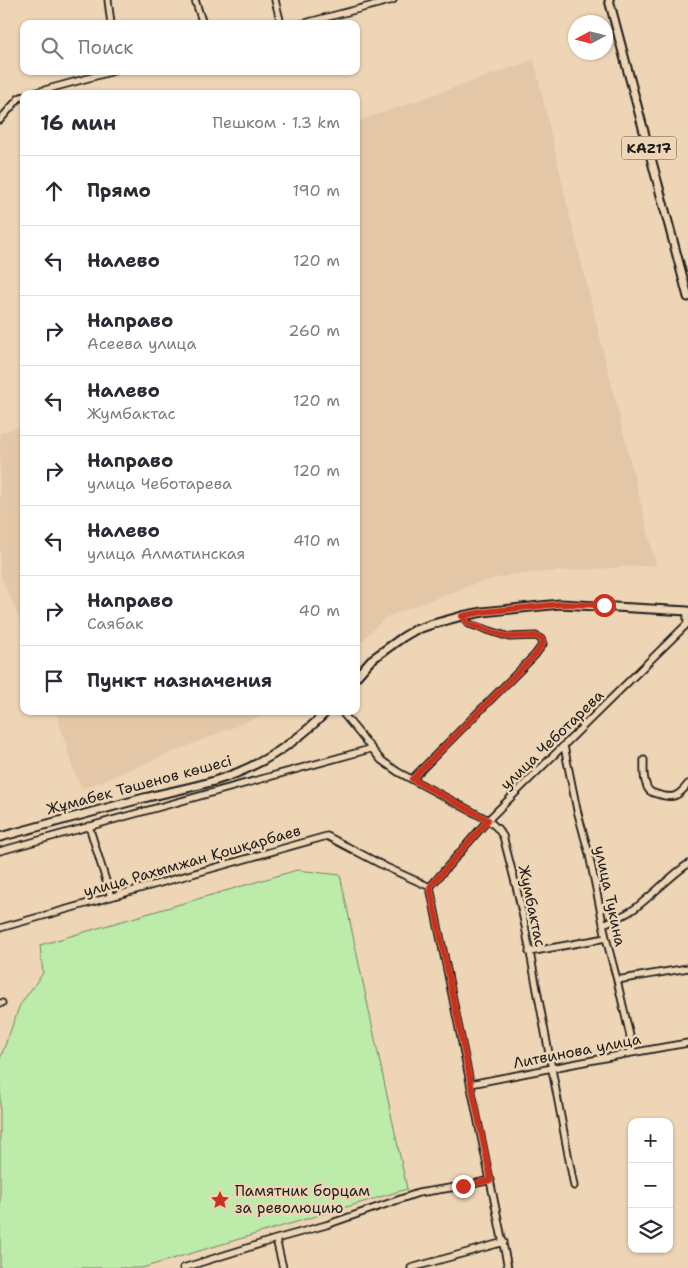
<!DOCTYPE html>
<html lang="ru">
<head>
<meta charset="utf-8">
<style>
  body { margin:0; font-family:"Shantell Sans",sans-serif; background:#f2f2f3; color:#2b2b33 }
  .controls { position:absolute; right:15px; bottom:15px; display:grid; overflow:hidden; border-radius:10px; box-shadow:0 1px 4px #0004 }
  .controls button { width:45px; height:45px; display:grid; place-items:center; padding:0; border:0; border-bottom:1px solid #e1e1e2; background:#fff; color:#2b2b33; font:25px sans-serif }
  .compass { position:absolute; left:568px; top:15px; width:45px; height:45px; border-radius:50%; background:#fff; box-shadow:0 1px 4px #0004; rotate:263deg }
  .stop { position:absolute; width:15px; height:15px; margin:-11px; border:4px solid #c8321e; border-radius:50%; background:#fff }
  .stop.end { background:#c8321e; border-color:#fff; box-shadow:0 1px 5px #0008 }
  .list { margin:0; padding:0; list-style:none }
  h2 { display:flex; justify-content:space-between; align-items:center; height:65px; margin:0; padding:0 20px; font-size:21px }
  h2 small { font-size:16px; font-weight:400; color:#7c7c81 }
  .list li { display:grid; grid-template-columns:32px 1fr auto; gap:15px; align-items:center; box-sizing:border-box; height:70px; padding:0 20px; border-top:1px solid #e1e1e2 }
  .list b { display:block; font-size:19px; white-space:nowrap }
  .list p { margin:0; font-size:16px; white-space:nowrap; color:#7c7c81 }
  .list em { font-size:16px; font-style:normal; color:#7c7c81 }
  .icon { flex:none; width:28px; height:28px; fill:none; stroke:currentColor; stroke-width:2; stroke-linecap:round; stroke-linejoin:round }
  .map { position:relative; flex:none; width:688px; height:1268px; overflow:hidden }
  .search { position:absolute; background:#fff; box-shadow:0 1px 4px #0004; left:20px; top:20px; width:340px; height:55px; display:flex; align-items:center; gap:12px; box-sizing:border-box; padding:0 18px; border-radius:10px; color:#7c7c81; font-size:19px }
  .panel { position:absolute; background:#fff; box-shadow:0 1px 4px #0004; left:20px; top:90px; width:340px; height:625px; border-radius:10px }
  .map>svg:first-child { display:block }
  .built { fill:#e4c7a7 }
  .green { fill:#bdeba9; stroke:#6c8462 }
  .lines { fill:none; stroke-linecap:round; stroke-linejoin:round }
  .minor-casing { stroke:#1c1c1c; stroke-width:9 }
  .major-casing { stroke:#1c1c1c; stroke-width:11 }
  .minor { stroke:#edd5b5; stroke-width:5.5 }
  .major { stroke:#edd5b5; stroke-width:7 }
  .route { stroke:#c8321e; stroke-width:6 }
  .labels { text-anchor:middle; dominant-baseline:central; stroke-width:5; stroke-linejoin:round; paint-order:stroke }
  .shield { fill:#edd5b5; stroke:#5b544a; stroke-width:1 }
  .shield-label { font-size:14px; font-weight:bold; fill:#1c1c1c }
  .street-label { font-size:15px; fill:#1c1c1c; stroke:#edd5b5 }
  .poi-label { font-size:15px; fill:#1c1c1c; stroke:#edd5b5; text-anchor:start }
</style>
</head>
<body>
<div class="map">
<svg width="688" height="1268" viewBox="0 0 688 1268">
  <rect width="100%" height="100%" fill="#edd5b5"/>
  <filter id="ink" filterUnits="userSpaceOnUse"><feTurbulence type="fractalNoise" baseFrequency=".02" numOctaves="2"/><feDisplacementMap in="SourceGraphic" scale="10" xChannelSelector="R" yChannelSelector="G"/><feConvolveMatrix kernelMatrix="1 2 1 2 8 2 1 2 1" color-interpolation-filters="sRGB"/></filter>
  <g filter="url(#ink)">
    <path class="built" d="M534,60L569,212L656,565L515,574L476,583L386,617L356,647V122Z
      M24,425V630L0,574V433Z
      M56,711H273L82,789L73,769Z"/>
    <path class="green" d="M297,870L340,875L407,1189L142,1268H0V1059L20,1005L43,973L40,945Z"/>
    <g class="lines">
      <g class="minor-casing">
        <path id="minor" d="M108,0L111,24
          M195,0L203,24
          M275,0L281,24
          M301,24L393,0
          M30,94L114,71
          M0,120L19,98L24,96
          M341,711L381,760L398,772L488,820L497,828L503,836L517,890L525,926L574,1186
          M564,746L577,810L589,854L606,938L617,980L630,1036L631,1052
          M644,760C644,768 643,777 646,784C647,790 652,793 657,794C673,799 678,797 688,784
          M412,779L535,655L543,644L541,639L536,636L509,637L469,624L462,616
          M89,826L111,897
          M0,851L370,749
          M430,887L488,820L687,624V611
          M603,924C614,920 625,915 634,909C653,895 669,877 688,864
          M0,928L327,836L386,867L430,887L508,1268
          M529,952L606,938
          M617,980L688,968
          M0,1003H2
          M471,1084C543,1070 615,1055 688,1043
          M276,1239L283,1268
          M183,1268L276,1239L326,1225L418,1193L463,1186L491,1180
          M411,1268L504,1242"/>
      </g>
      <g class="major-casing">
        <path id="major" d="M609,0L688,297
          M356,677L371,660L403,637L415,630L433,624L462,616L483,612L560,604L688,611
          M0,837C48,824 96,811 144,798C167,792 191,788 214,781C257,768 296,743 327,711"/>
      </g>
      <use href="#minor" class="minor"/>
      <use href="#major" class="major"/>
    </g>
  </g>
  <g class="lines" filter="url(#ink)">
    <path class="route" d="M463,1186L491,1180L430,887L488,820L412,779L535,655L543,644L542,639L536,636L508,637L469,624L462,616L483,612L560,604L604,605"/>
  </g>
  <defs>
    <g id="sight-bare" transform="scale(1.5)"><path d="M0-6L1.8-2.2L6-1.7L2.9 1.2L3.7 5.4L0 3.3L-3.7 5.4L-2.9 1.2L-6-1.7L-1.8-2.2Z" fill="#c8321e" stroke="#edd5b5" stroke-width="2.5" paint-order="stroke"/></g>
  </defs>
  <g fill-rule="evenodd">
    <use href="#sight-bare" x="220" y="1200"/>
  </g>
  <g class="labels">
    <rect class="shield" x="621.5" y="136.5" width="55" height="23" rx="4"/>
    <g class="shield-label">
      <text x="649" y="148">KAZ17</text>
    </g>
    <g class="street-label">
      <text transform="translate(552 740) rotate(-44)">улица Чеботарева</text>
      <text transform="translate(139 785) rotate(-15)">Жұмабек Тәшенов көшесі</text>
      <text transform="translate(192 861) rotate(-16)">улица Рахымжан Қошқарбаев</text>
      <text transform="translate(610 896) rotate(78)">улица Тукина</text>
      <text transform="translate(532 906) rotate(78)">Жумбактас</text>
      <text transform="translate(577 1051) rotate(-11)">Литвинова улица</text>
    </g>
    <g class="poi-label">
      <text x="235" y="1191">Памятник борцам<tspan x="235" dy="17">за революцию</tspan></text>
    </g>
  </g>
</svg>
<div class="controls">
<button>+</button>
<button>−</button>
<button><svg class="icon" aria-label="layers" viewBox="0 0 24 24"><path d="M12 4l9 5-9 5-9-5zM3 14l9 5 9-5"/></svg></button>
</div>
<svg class="compass" viewBox="-18 -18 36 36"><path d="M0-13l5 13h-10z" fill="#e53935"/><path d="M0 13l5-13h-10z" fill="#7c7c81"/></svg>
<div class="stop" style="left:604px;top:605px"></div>
<div class="stop end" style="left:463px;top:1186px"></div>
<div class="search"><svg class="icon" aria-label="search" viewBox="0 0 24 24"><circle cx="10" cy="10" r="6"/><path d="M15 15l6 6"/></svg>Поиск</div>
<section class="panel">
<h2>16 мин<small>Пешком · 1.3 km</small></h2>
<ul class="list">
<li><svg class="icon" aria-label="ahead" viewBox="0 0 24 24"><path d="M12 20V5M6 11l6-6 6 6"/></svg><div><b>Прямо</b></div><em>190 m</em></li>
<li><svg class="icon" aria-label="left" viewBox="0 0 24 24"><path d="M17 20v-9H6M10 6l-5 5 5 5"/></svg><div><b>Налево</b></div><em>120 m</em></li>
<li><svg class="icon" aria-label="right" viewBox="0 0 24 24"><path d="M7 20v-9h11M14 6l5 5-5 5"/></svg><div><b>Направо</b><p>Асеева улица</p></div><em>260 m</em></li>
<li><svg class="icon" aria-label="left" viewBox="0 0 24 24"><path d="M17 20v-9H6M10 6l-5 5 5 5"/></svg><div><b>Налево</b><p>Жумбактас</p></div><em>120 m</em></li>
<li><svg class="icon" aria-label="right" viewBox="0 0 24 24"><path d="M7 20v-9h11M14 6l5 5-5 5"/></svg><div><b>Направо</b><p>улица Чеботарева</p></div><em>120 m</em></li>
<li><svg class="icon" aria-label="left" viewBox="0 0 24 24"><path d="M17 20v-9H6M10 6l-5 5 5 5"/></svg><div><b>Налево</b><p>улица Алматинская</p></div><em>410 m</em></li>
<li><svg class="icon" aria-label="right" viewBox="0 0 24 24"><path d="M7 20v-9h11M14 6l5 5-5 5"/></svg><div><b>Направо</b><p>Саябак</p></div><em>40 m</em></li>
<li><svg class="icon" aria-label="arrive" viewBox="0 0 24 24"><path d="M6 21V4h12l-3 4 3 4H6"/></svg><div><b>Пункт назначения</b></div></li>
</ul>
</section>
</div>
</body>
</html>
